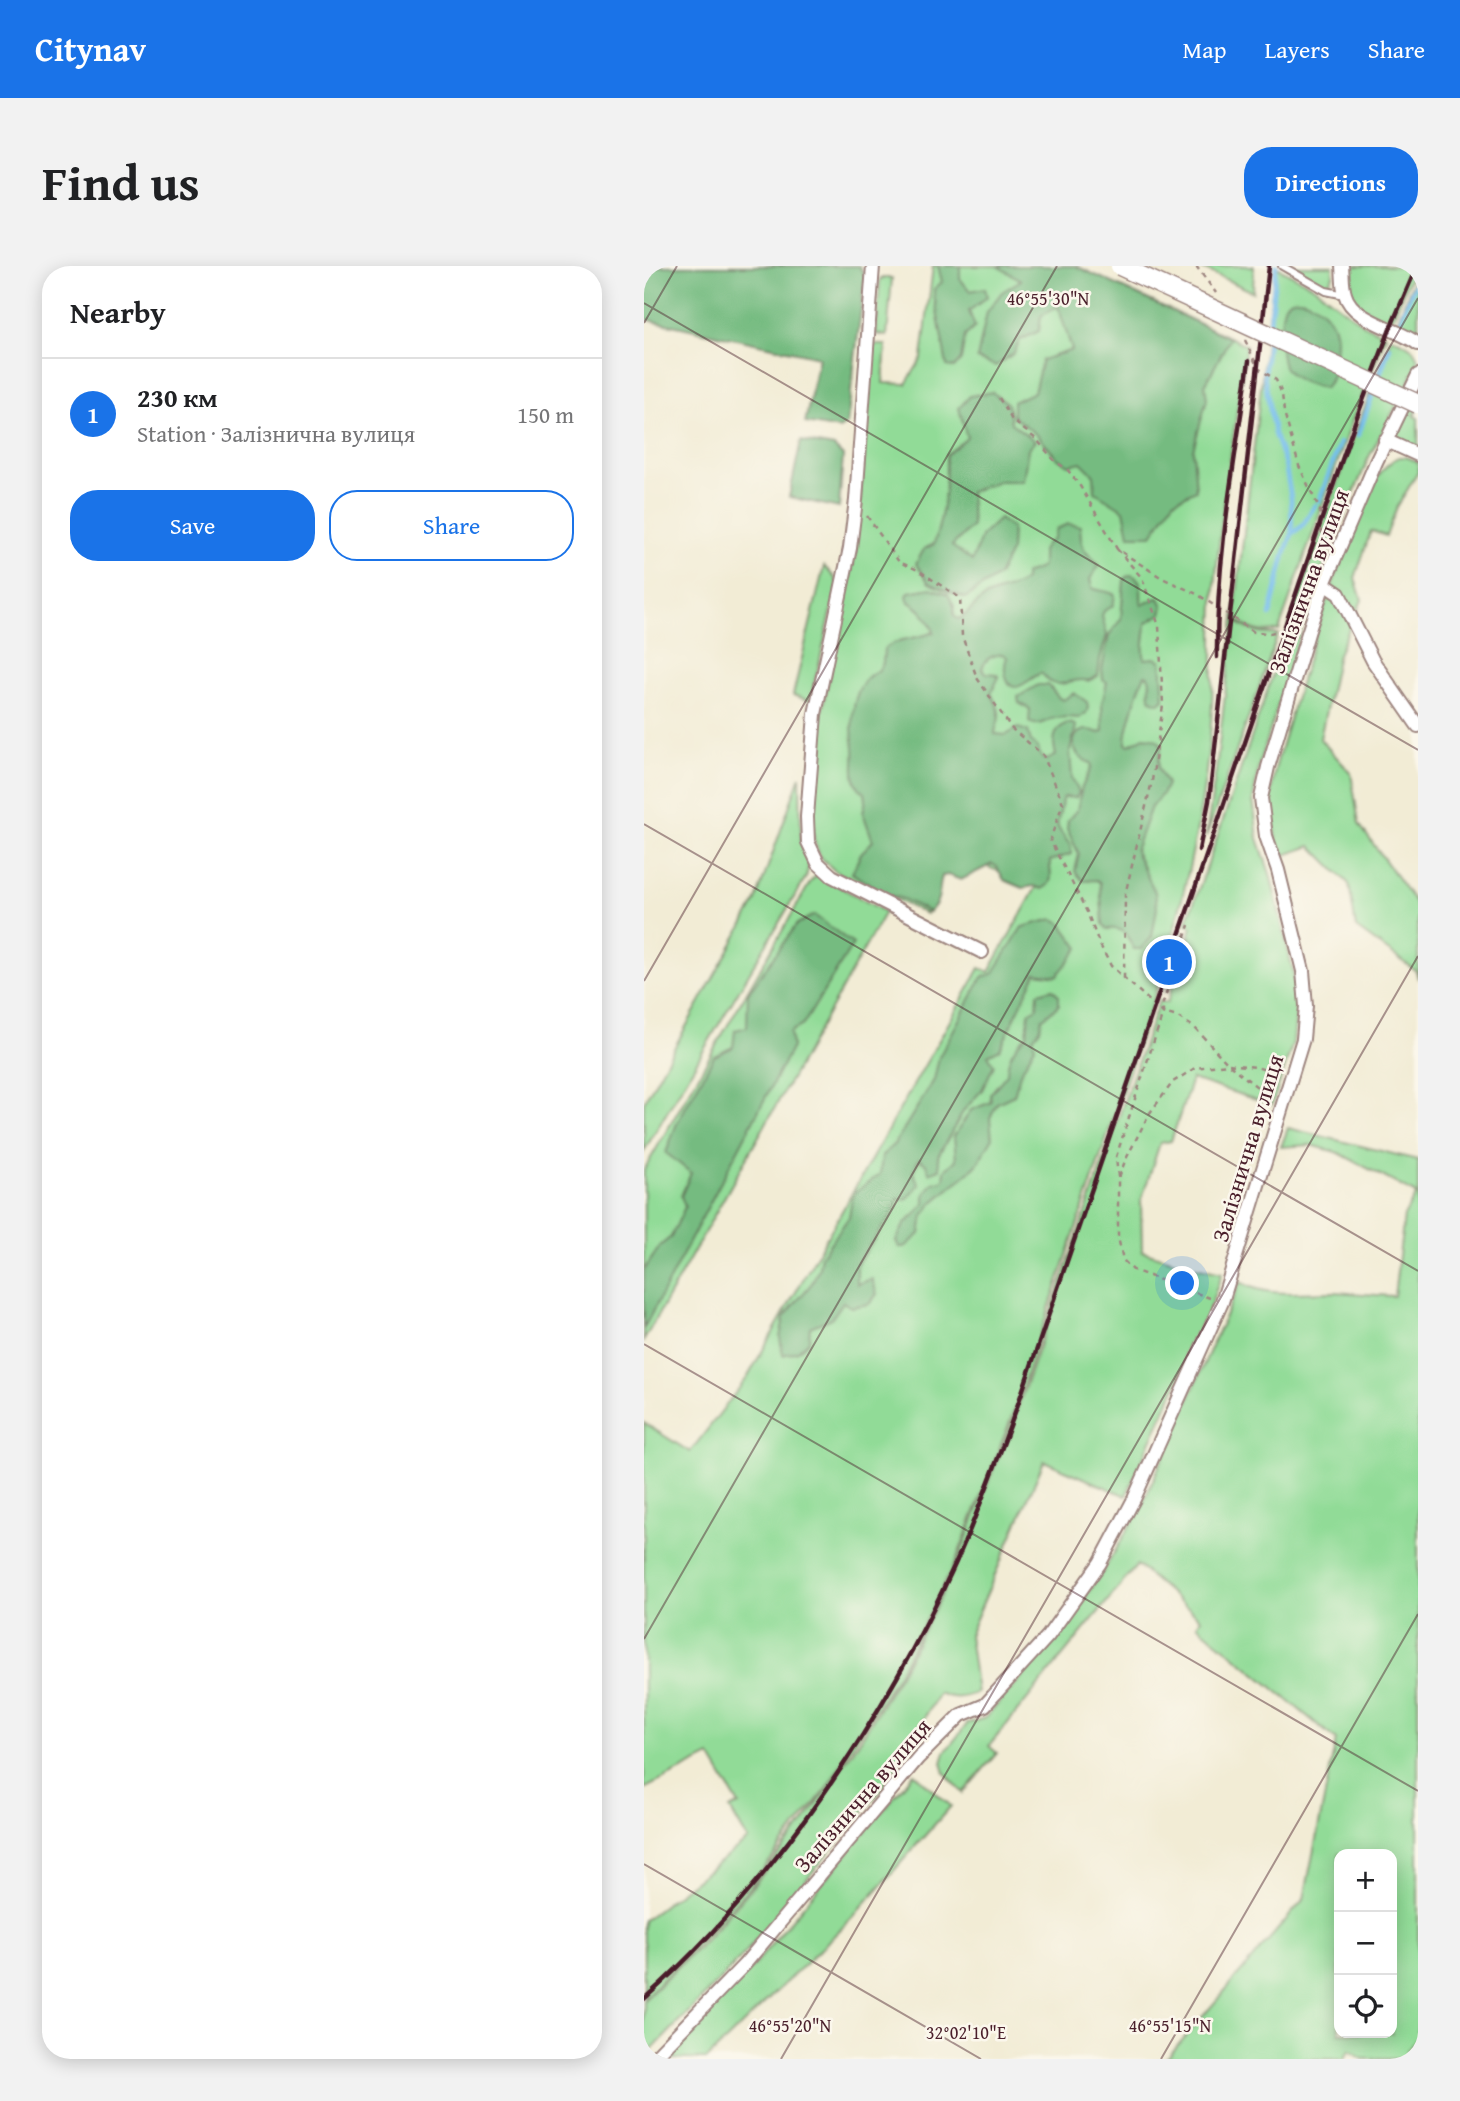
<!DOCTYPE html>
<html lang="en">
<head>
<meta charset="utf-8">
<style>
  body { margin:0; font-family:"Gentium Book Plus",serif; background:#f2f2f2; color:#202124 }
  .controls { position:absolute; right:21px; bottom:21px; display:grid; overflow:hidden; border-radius:14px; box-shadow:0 4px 18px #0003 }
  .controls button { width:63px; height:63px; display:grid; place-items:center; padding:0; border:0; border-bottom:2px solid #e0e0e0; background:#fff; color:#202124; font:35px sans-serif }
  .you { position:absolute; left:539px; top:1018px; width:24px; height:24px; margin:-18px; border:5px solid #fff; border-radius:50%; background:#1a73e8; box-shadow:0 0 0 10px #1a73e833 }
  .badge { display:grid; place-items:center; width:46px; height:46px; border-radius:50%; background:#1a73e8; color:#fff; font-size:23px; font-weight:700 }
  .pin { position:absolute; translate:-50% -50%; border:4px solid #fff; box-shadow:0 2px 7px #0006 }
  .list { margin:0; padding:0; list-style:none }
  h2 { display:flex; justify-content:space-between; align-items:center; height:91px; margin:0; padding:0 28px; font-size:30px }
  h2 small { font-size:23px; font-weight:400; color:#757577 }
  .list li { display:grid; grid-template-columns:46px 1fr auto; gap:21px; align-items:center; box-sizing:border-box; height:112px; padding:0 28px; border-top:2px solid #e0e0e0 }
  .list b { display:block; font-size:26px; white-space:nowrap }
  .list p { margin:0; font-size:23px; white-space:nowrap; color:#757577 }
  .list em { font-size:23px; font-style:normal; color:#757577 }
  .actions { display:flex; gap:14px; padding:21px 28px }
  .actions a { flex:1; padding:16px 0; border:2px solid #1a73e8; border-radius:28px; text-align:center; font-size:24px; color:#1a73e8 }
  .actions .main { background:#1a73e8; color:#fff }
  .icon { flex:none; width:38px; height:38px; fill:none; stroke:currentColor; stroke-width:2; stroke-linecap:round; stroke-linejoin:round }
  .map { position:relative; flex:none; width:774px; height:1793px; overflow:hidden; border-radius:28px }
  header { display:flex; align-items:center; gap:42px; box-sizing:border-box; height:98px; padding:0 35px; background:#1a73e8; color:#fff }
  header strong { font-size:33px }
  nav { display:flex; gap:38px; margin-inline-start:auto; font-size:24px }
  .intro { display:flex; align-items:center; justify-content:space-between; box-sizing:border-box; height:168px; padding:0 42px }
  h1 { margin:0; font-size:49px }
  .button { padding:18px 32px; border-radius:28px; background:#1a73e8; color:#fff; font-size:24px; font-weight:700 }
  main { display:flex; gap:42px; padding:0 42px }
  aside { flex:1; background:#fff; border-radius:28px; box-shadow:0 4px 18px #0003 }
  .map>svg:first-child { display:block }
  .green { fill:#91db97; stroke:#6e7d61; stroke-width:2; fill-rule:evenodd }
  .forest { fill:#74bb80; stroke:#5f6d56; stroke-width:2 }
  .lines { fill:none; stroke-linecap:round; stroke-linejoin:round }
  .stream { stroke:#74bded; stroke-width:4.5 }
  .service-casing { stroke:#9e8680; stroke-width:10 }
  .minor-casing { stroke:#9e8680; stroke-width:16 }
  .path { stroke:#9e8680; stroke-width:2.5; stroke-dasharray:5 5; stroke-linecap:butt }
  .service { stroke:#fff; stroke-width:6 }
  .minor { stroke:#fff; stroke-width:12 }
  .rail { stroke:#4a1f2b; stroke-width:4.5 }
  .secondary-bridge-casing { stroke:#9e8680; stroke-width:21; stroke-linecap:butt }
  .secondary-bridge { stroke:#fff; stroke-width:18 }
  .ticks { fill:none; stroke:#4a1f2b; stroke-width:2; stroke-opacity:0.45 }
  .labels { text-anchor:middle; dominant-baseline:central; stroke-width:5; stroke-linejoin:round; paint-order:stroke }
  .street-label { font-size:23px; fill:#4a1f2b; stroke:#fbf7ec }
  .ticks-label { font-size:18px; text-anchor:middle; fill:#4a1f2b; stroke:#fbf7ec; stroke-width:5; stroke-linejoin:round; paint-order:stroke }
</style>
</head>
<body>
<header>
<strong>Citynav</strong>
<nav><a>Map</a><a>Layers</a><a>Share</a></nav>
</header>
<div class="intro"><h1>Find us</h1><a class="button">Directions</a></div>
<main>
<aside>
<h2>Nearby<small></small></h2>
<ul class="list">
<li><span class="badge">1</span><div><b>230 км</b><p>Station · Залізнична вулиця</p></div><em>150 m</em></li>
</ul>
<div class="actions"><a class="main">Save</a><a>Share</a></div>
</aside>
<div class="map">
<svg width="774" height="1793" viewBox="0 0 774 1793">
  <rect width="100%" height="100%" fill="#fbf7ec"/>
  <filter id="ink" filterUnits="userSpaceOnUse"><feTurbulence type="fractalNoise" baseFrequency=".0143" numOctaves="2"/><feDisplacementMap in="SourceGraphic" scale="14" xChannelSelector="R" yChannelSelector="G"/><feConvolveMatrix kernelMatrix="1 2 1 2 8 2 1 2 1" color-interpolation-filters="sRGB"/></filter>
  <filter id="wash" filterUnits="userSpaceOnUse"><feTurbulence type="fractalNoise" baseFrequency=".00686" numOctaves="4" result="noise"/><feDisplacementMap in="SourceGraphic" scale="28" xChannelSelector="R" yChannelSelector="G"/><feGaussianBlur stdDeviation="1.57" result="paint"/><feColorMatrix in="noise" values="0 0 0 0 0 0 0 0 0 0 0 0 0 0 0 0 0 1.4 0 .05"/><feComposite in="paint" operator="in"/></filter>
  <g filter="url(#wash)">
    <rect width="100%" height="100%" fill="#f2ecd5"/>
    <path class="green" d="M289,0H432L602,79C592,160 577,240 571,321C567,370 571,420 566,469C558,558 537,647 510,732L373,1137L312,1294L286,1347L257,1403L181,1524L107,1619L59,1673L0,1732V1654L104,1574L86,1543L95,1539L66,1490L0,1523V1157L46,1186L103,1112L336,702L345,706L393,620L308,587L282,648L191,605L176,591L170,574L167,551L177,450L212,282L229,79H242L239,117L262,118L278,92Z
      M553,0H610L609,26Z
      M631,0L669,20L719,58L742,69L708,155L635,364C617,369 605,363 590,352Z
      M643,0H689V10L683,20L679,19Z
      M702,0H771L747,56C712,41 705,40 702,0Z
      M774,3V71L752,58Z
      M238,12H248L243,70L232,68L236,14Z
      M747,71C761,77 774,81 774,99L725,191L673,315L615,499L609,534L614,572L626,608L649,705L653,738L649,777L628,839L548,813L527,875L516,877L497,935L498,985L533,996L532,1000L550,1006L551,1001L578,1007L560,1058L482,1230L400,1195L325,1369L333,1427C317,1432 311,1434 295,1427L239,1522L95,1694L0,1792V1734L61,1675L109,1620L159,1558L215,1476L259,1403L288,1348L314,1294L375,1138L515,735L523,737L548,661L542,658C614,464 672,264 747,71Z
      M774,121V141L770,150L774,152V182L753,172L751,168Z
      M755,191H762L774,196V206L753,241L742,270L727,265L711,312L718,334L694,388L676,473L707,507L715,558L770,635L774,647V713L772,705L712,662L705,618L667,580L638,590L631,568L626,532L631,503C652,430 673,358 700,287C710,263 719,236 732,213C738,204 745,195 755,191Z
      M180,300L191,312L194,319L166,435L149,429Z
      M590,354C604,365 616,369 634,368L562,571L572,504Z
      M156,510L157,576L166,595L162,611L0,885V836L111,637Z
      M177,608L187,616L241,646L0,1074V904L167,615L173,609Z
      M644,862L774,894V1770L762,1787L769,1793H719L705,1785L700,1793H522L660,1633L692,1474L553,1359L557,1353L493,1299L345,1480L353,1487L319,1527L301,1507L298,1497L301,1486L324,1457L341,1452L410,1375L463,1299L499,1237L596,1016C625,1032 657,1026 688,1026C709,1027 729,1029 750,1030L760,950L772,928L695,887L667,879L637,881ZM695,1588H748V1767H695Z
      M270,1507L307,1540L208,1652L63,1793H17L106,1704Z"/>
    <path class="forest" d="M0,0H215L221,10L203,158L195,163L161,157L175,91L0,53Z
      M294,0H316V13L326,25L341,22L343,31L325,45L331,61L321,70L317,94L310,102L303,100L290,29V23L298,16Z
      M353,0H432L586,72L561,119L563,133L549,184L552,224L530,235L508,269H485L480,244L451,226L450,209L437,196L425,199L414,193L394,170L369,150V136L390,126L398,94L428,84L414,40L397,50L395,65L376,74L370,87L352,100L333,93L343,46L358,26L377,14Z
      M648,33C661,32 668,36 678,44C695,59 693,76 690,96C689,106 688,115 681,122C668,120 649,114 641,102C635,93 635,44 643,36C644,35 646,34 648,33Z
      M348,126L364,138L367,157L391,175L384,183L379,215H354L326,226L328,260L308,280L328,295L338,269L355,253L368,262L367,284L354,310L321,332L285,317L272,298L280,283L290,278C300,245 302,224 302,189L323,172L315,142L326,130Z
      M157,175L190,181L199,190L195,242L145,231Z
      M424,258L436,260C437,269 436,278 442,286C447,292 452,293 455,300L446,313L448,322C456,326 463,324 471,329L469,340L460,345L458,350L463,369L456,393L454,410L444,415C431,410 418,423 406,416C403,414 401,410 397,407C387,411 370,431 363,414C360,406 360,399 363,391L359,388C349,389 340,393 338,403L343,407L352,408L355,411L347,427C350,434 356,442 355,450C355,457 351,461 351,468L362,469L374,462L384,465L387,476L393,481L398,492L403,494L412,489C411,485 410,481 410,477C410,465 421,452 432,460L426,485L428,512L435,526L432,532L420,531L418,534C415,564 406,553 427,580V588L406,595C405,607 412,616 398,623L390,620L379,622L360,614L353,601L348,598L317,614L304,609L298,610C294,624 298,635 285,646L259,633L241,628L208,607L217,587L229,575L219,547L222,534L221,527C204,516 212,497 210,482C206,459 207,415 234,405L239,397L240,383C257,370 272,374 290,366C286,354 276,342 265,336L263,330L265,326L287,322L304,328L310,340V350L315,353C326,347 332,336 343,330C356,323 369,324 381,314V308L394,303L398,299V285L402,278L409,273L412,263Z
      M487,309C502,314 495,328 498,339L510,333L515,332L519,340L517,348L502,357C502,368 497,383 501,393L511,392L517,395L520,433L515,437L507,434C503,425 509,418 504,410L501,409C495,420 481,467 482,478L485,479L500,471C529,473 512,487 515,502C516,506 521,513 523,518L519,527L507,541L491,585L511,626L513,642L508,671L497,683H490C482,669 482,661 463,663L459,658L456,617L453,614L439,615L431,605L435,588L423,563L424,554L433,544L438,521L448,501L447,497C419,488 427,454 455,467L459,465L458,438L463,416L459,414L458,403L465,369L477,353L480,314L482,311Z
      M394,419H404L415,432L419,434L430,427L443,436L444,442L442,447L435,452C427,451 420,451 411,452C401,454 395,462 385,456L386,443L375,437L374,431Z
      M170,649L209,678L159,759L146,766L148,781L0,1062V1004L17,979L27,971L41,941L37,930L47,907L22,887L33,857L70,790L89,781L91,764L103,761L104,727L153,658Z
      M409,653L416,656L435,682L413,710L392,707L356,783L344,789L350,799L338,824L320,844L294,890L296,903L285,907L283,899L275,893L269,906L275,919L262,934L254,933L249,947L213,997V1018L228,1013L233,1028L225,1038L207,1041L199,1036L188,1052L166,1061L165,1075L154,1085L139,1089L136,1072L140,1051L168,1017L175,1002L177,990L205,951L208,933L212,926L236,908L238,890L251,877L290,814L295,791L338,711L349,708L378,661Z
      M409,723L415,730V739L398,753L396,763L389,772L391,780L376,808L370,829L353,837L346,852L348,873L332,900L287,938L279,950L276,968L261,981H255L252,975L261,957L270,950L281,937V928L289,917L300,914L301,904L312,894L310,870L327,844L347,836L346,828L363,808C363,791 371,779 383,769L385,747L393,742L394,727Z"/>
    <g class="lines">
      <path class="stream" d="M756,54L774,11
        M625,65L632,0
        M624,74L620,109L630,168L641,198L647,232L648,268
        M734,113L746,81
        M714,170L731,122
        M675,235L696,177
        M626,349L641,287L648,268L659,259L671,239"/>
    </g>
  </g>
  <g filter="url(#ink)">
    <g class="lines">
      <g class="service-casing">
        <path id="service" d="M638,0L682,25L701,29"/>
      </g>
      <g class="minor-casing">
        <path id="minor" d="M229,0L212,234L206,282L171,448L163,551L164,576L174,597L188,610L338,686
          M698,0C699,9 698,19 701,28C708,55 754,62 774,78
          M741,174L774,189
          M680,318L695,328L729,395L774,460
          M9,1793L100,1699L274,1492L317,1449L341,1439L404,1370L456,1297L490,1233L578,1036L659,773L662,740L659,705L634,604L622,570L617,532L624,501L664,367L680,318L732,196L774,109"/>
      </g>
      <path class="path" d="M552,0L572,27
        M601,74L614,102L632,114L638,128L640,146L655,200L676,244L675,261L684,278
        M355,132L368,154L392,173L412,196L423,203L436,220L473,283L518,312L553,328L610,366L626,367L639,364L650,365
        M223,250L255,296L274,304L316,332L318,370L333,412L368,463L399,489L419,537L406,574L443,646L455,677L467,700L519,747L534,751L551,762L584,798L627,832
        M473,283L498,312L515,360L519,439L508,515L481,629L480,712
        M474,911L472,891L519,747V737L545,659
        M566,1032L489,1004L479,994L474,971V914L481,895L505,848L529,816L551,802L584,798L612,801L634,808"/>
      <use href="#service" class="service"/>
      <use href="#minor" class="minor"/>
      <path class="rail" d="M573,391C572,292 591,193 605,95
        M555,584L565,535L625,0
        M0,1733C132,1615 239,1455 312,1296C335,1244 355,1190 374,1138L711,156L746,63L773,0"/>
      <g class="secondary-bridge-casing">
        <path id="secondary-bridge" d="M476,0L774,138"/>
      </g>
      <use href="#secondary-bridge" class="secondary-bridge"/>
    </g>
  </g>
  <path class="ticks" d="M0,37L774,484M0,57L33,0M0,558L774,1005M0,715L413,0M0,1078L774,1525M0,1373L774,32M0,1598L337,1793M137,1793L774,690M517,1793L774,1348"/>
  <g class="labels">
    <g class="street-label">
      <text transform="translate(664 315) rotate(-70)">Залізнична вулиця</text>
      <text transform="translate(603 882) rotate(-73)">Залізнична вулиця</text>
      <text transform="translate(218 1529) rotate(-49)">Залізнична вулиця</text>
    </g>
  </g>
  <g class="ticks-label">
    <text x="404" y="39">46°55'30"N</text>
    <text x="146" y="1766">46°55'20"N</text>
    <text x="526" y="1766">46°55'15"N</text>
    <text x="322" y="1773">32°02'10"E</text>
  </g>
</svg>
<div class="controls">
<button>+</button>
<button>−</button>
<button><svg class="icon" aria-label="locate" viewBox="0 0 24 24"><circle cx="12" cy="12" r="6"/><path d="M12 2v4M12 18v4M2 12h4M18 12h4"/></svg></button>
</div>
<div class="you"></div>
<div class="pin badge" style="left:525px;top:696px">1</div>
</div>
</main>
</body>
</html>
